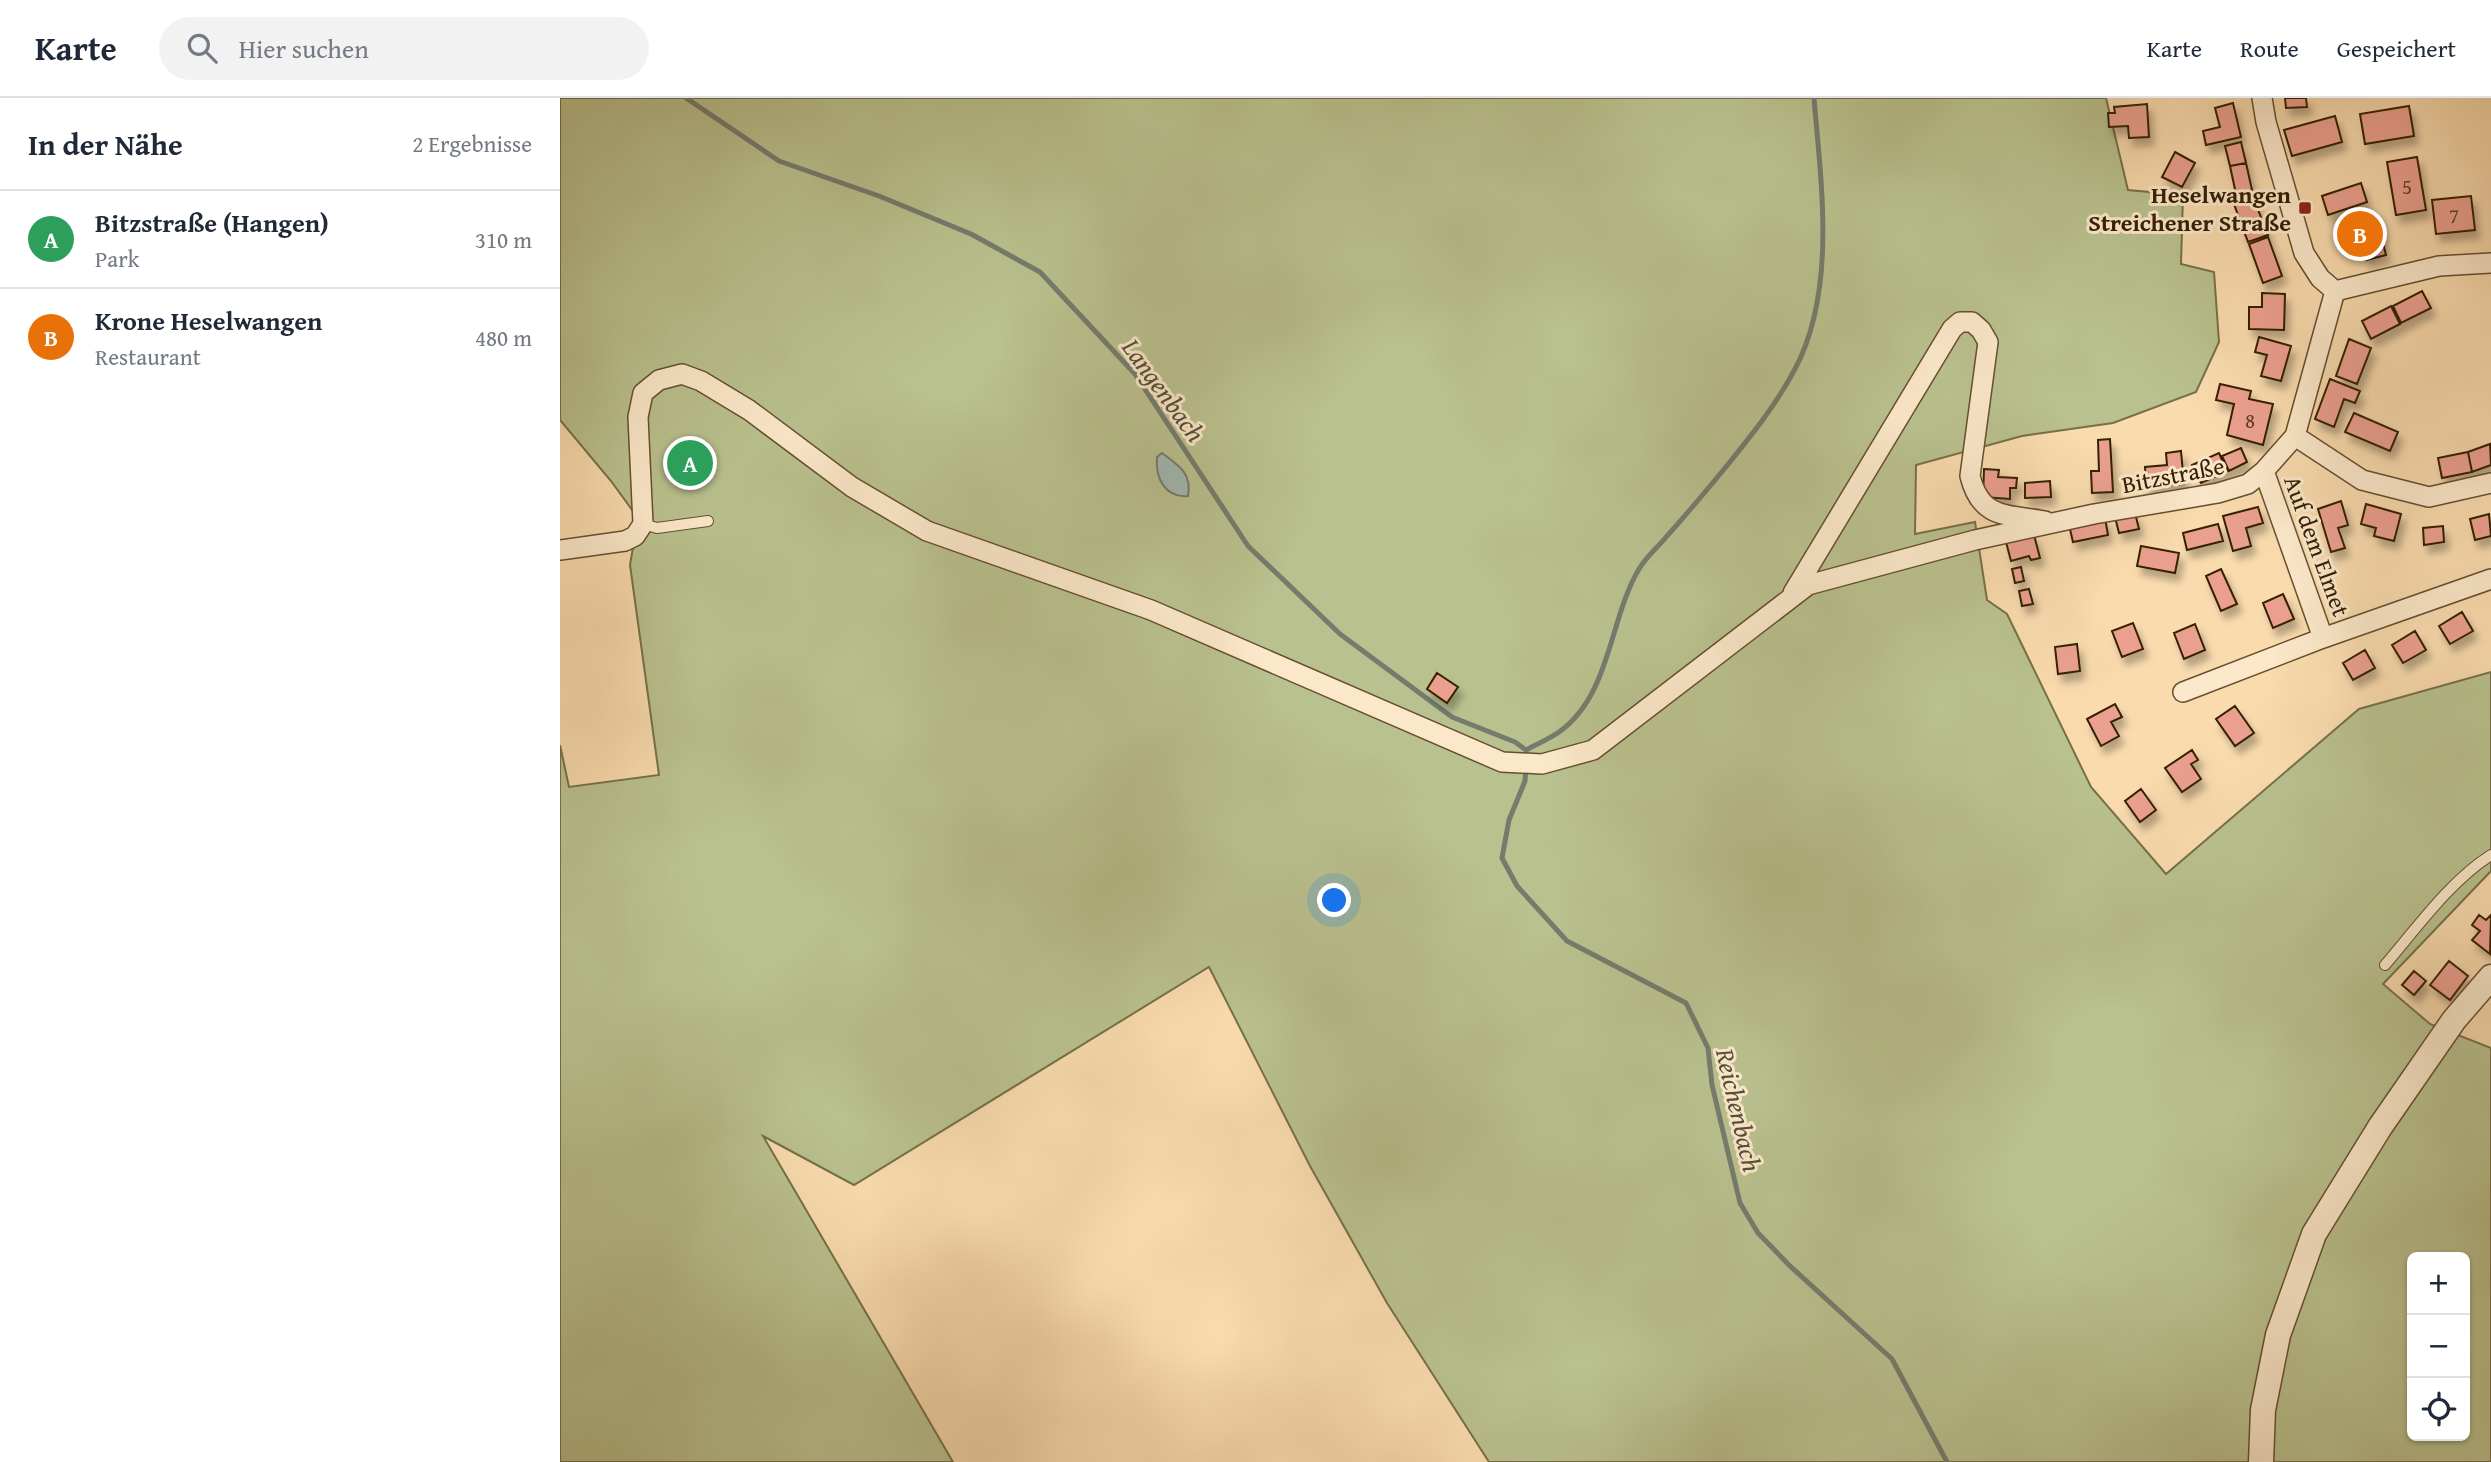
<!DOCTYPE html>
<html lang="de">
<head>
<meta charset="utf-8">
<style>
  body { margin:0; font-family:"Gentium Book Plus",serif; background:#f2f2f3; color:#1f2937 }
  .controls { position:absolute; right:21px; bottom:21px; display:grid; overflow:hidden; border-radius:10px; box-shadow:0 2px 5px #0004 }
  .controls button { width:63px; height:63px; display:grid; place-items:center; padding:0; border:0; border-bottom:2px solid #e0e1e3; background:#fff; color:#1f2937; font:35px sans-serif }
  .you { position:absolute; left:775px; top:803px; width:24px; height:24px; margin:-18px; border:5px solid #fff; border-radius:50%; background:#1a73e8; box-shadow:0 0 0 10px #1a73e833 }
  .badge { display:grid; place-items:center; width:46px; height:46px; border-radius:50%; background:#8f2418; color:#fff; font-size:23px; font-weight:700 }
  .pin { position:absolute; translate:-50% -50%; border:4px solid #fff; box-shadow:0 2px 7px #0006 }
  .list { margin:0; padding:0; list-style:none }
  h2 { display:flex; justify-content:space-between; align-items:center; height:91px; margin:0; padding:0 28px; font-size:30px }
  h2 small { font-size:23px; font-weight:400; color:#747a83 }
  .list li { display:grid; grid-template-columns:46px 1fr auto; gap:21px; align-items:center; box-sizing:border-box; height:98px; padding:0 28px; border-top:2px solid #e0e1e3 }
  .list b { display:block; font-size:26px; white-space:nowrap }
  .list p { margin:0; font-size:23px; white-space:nowrap; color:#747a83 }
  .list em { font-size:23px; font-style:normal; color:#747a83 }
  .icon { flex:none; width:38px; height:38px; fill:none; stroke:currentColor; stroke-width:2; stroke-linecap:round; stroke-linejoin:round }
  .map { position:relative; flex:none; width:1931px; height:1364px; overflow:hidden }
  header { display:flex; align-items:center; gap:42px; box-sizing:border-box; height:98px; padding:0 35px; background:#fff; border-bottom:2px solid #e0e1e3 }
  header strong { font-size:33px }
  nav { display:flex; gap:38px; margin-inline-start:auto; font-size:24px }
  .search { width:490px; height:63px; background:#f2f2f3; display:flex; align-items:center; gap:18px; box-sizing:border-box; padding:0 24px; border-radius:38px; color:#747a83; font-size:26px }
  main { display:flex }
  aside { flex:1; background:#fff }
  .map>svg:first-child { display:block }
  .green { fill:#b9c18e; stroke:#76704a; stroke-width:2; fill-rule:evenodd }
  .water { fill:#a1b9b4; stroke:#757c6e; stroke-width:2 }
  .lines { fill:none; stroke-linecap:round; stroke-linejoin:round }
  .stream { stroke:#757c6e; stroke-width:5 }
  .building { fill:#eba08f; stroke:#342005; stroke-width:2; filter:url(#shadow) }
  .service-casing { stroke:#654f2f; stroke-width:12 }
  .minor-casing { stroke:#654f2f; stroke-width:22 }
  .tertiary-casing { stroke:#654f2f; stroke-width:27 }
  .service { stroke:#fbe8ca; stroke-width:10 }
  .minor { stroke:#fbe8ca; stroke-width:19 }
  .tertiary { stroke:#fbe8ca; stroke-width:24 }
  .poi-dot { fill:#8f2418; stroke:#fbe8ca; stroke-width:2.5 }
  .labels { text-anchor:middle; dominant-baseline:central; stroke-width:6; stroke-linejoin:round; paint-order:stroke }
  .number-label { font-size:21px; fill:#624028 }
  .poi-label { font-size:24px; font-weight:bold; fill:#342005; stroke:#fbe8ca; text-anchor:end }
  .street-label { font-size:24px; fill:#342005; stroke:#fbe8ca }
  .water-label { font-size:26px; font-style:italic; fill:#554e3a; stroke:#fbe8ca }
</style>
</head>
<body>
<header>
<strong>Karte</strong>
<div class="search"><svg class="icon" aria-label="search" viewBox="0 0 24 24"><circle cx="10" cy="10" r="6"/><path d="M15 15l6 6"/></svg>Hier suchen</div>
<nav><a>Karte</a><a>Route</a><a>Gespeichert</a></nav>
</header>
<main>
<aside>
<h2>In der Nähe<small>2 Ergebnisse</small></h2>
<ul class="list">
<li><span class="badge" style="background:#2e9e5b">A</span><div><b>Bitzstraße (Hangen)</b><p>Park</p></div><em>310 m</em></li>
<li><span class="badge" style="background:#e8710a">B</span><div><b>Krone Heselwangen</b><p>Restaurant</p></div><em>480 m</em></li>
</ul>
</aside>
<div class="map">
<svg width="1931" height="1364" viewBox="0 0 1931 1364">
  <defs>
    <filter id="shadow"><feDropShadow dx="4.5" dy="8" stdDeviation="3.5" flood-color="#0004"/></filter>
  </defs>
  <rect width="100%" height="100%" fill="#f9dbae"/>
  <filter id="stains"><feTurbulence type="fractalNoise" baseFrequency=".00286" numOctaves="4"/><feColorMatrix values="0 0 0 0 .2 0 0 0 0 .09 0 0 0 0 .02 0 0 0 .5 -.17"/></filter>
  <radialGradient id="worn" r=".72"><stop offset=".6" stop-color="#630" stop-opacity="0"/><stop offset="1" stop-color="#630" stop-opacity=".3"/></radialGradient>
  <path class="green" d="M0,0H1546L1568,92L1623,97L1621,166L1654,174L1659,244L1636,294L1553,325L1462,338L1356,367L1355,436L1415,424L1427,502L1447,516L1531,689L1606,776L1799,611L1931,574V773L1823,886L1870,926L1931,950V1364H929L827,1205L750,1068L649,869L294,1087L203,1038L393,1364H0V647L9,689L99,677L70,467L78,420L51,383L0,322ZM1852,1159H1905V1338H1852Z"/>
  <path class="water" d="M602,355C619,368 632,375 628,398C605,400 595,380 597,359Z"/>
  <g class="lines">
    <path class="stream" d="M126,0L219,63L319,98L411,136L480,174L575,276L688,448L780,536L892,619L955,644L966,652
      M966,652C977,646 989,641 999,634C1051,597 1049,521 1079,471C1086,459 1098,449 1107,438C1127,416 1146,393 1165,370C1191,338 1216,307 1235,271C1277,192 1261,85 1254,0
      M966,669L965,683L949,722L942,760L957,788L1007,843L1126,905L1148,950L1152,987L1180,1105L1198,1135L1229,1167L1332,1261L1387,1364"/>
  </g>
  <path class="building" d="M1725,0H1746L1747,9L1726,10Z
    M1673,5L1681,39L1646,47L1643,33L1660,29L1655,10Z
    M1587,6L1589,39L1569,40L1568,28L1549,29L1548,15H1555L1554,9Z
    M1849,8L1854,38L1805,46L1800,16Z
    M1775,18L1782,44L1732,58L1724,32Z
    M1681,44L1686,65L1670,68L1665,48Z
    M1615,54L1635,65L1622,89L1602,79Z
    M1857,59L1866,112L1836,117L1827,64Z
    M1686,65L1692,92L1676,96L1670,68Z
    M1801,85L1807,104L1768,117L1762,98Z
    M1911,98L1915,132L1876,136L1872,102Z
    M1693,99L1708,137L1688,144L1674,106Z
    M1816,118L1826,157L1806,162L1795,123Z
    M1708,139L1722,178L1703,185L1689,146Z
    M1862,193L1871,210L1841,225L1833,208Z
    M1702,195L1725,196L1724,232L1689,231V209H1702Z
    M1831,208L1840,226L1811,241L1802,223Z
    M1699,239L1731,248L1721,283L1701,278L1707,257L1695,254Z
    M1789,241L1811,250L1797,286L1776,278Z
    M1770,281L1800,293L1795,305L1784,301L1774,329L1755,321Z
    M1660,286L1691,293L1689,301L1713,306L1703,347L1667,337L1674,306L1656,302Z
    M1794,315L1838,334L1830,353L1785,334Z
    M1550,341L1553,394L1532,395L1531,373H1539L1538,342Z
    M1930,346L1931,367L1912,374L1908,354Z
    M1681,350L1687,364L1669,373L1662,358Z
    M1621,353L1624,386L1586,389L1585,369L1607,367L1606,355Z
    M1908,354L1912,374L1882,380L1878,360Z
    M1659,355L1667,373L1641,385L1632,367Z
    M1424,371L1439,372L1438,379L1457,380L1456,390H1450V401L1423,399Z
    M1490,383L1491,399L1465,400V385Z
    M1781,403L1788,427L1778,430L1785,450L1771,454L1758,411Z
    M1806,406L1841,416L1834,443L1814,438L1816,430L1801,426Z
    M1698,409L1703,425L1686,430L1691,448L1673,453L1663,418Z
    M1575,415L1579,431L1559,435L1555,419Z
    M1929,416L1931,438L1915,442L1910,421Z
    M1545,420L1548,437L1513,444L1509,427Z
    M1658,426L1663,443L1627,452L1623,435Z
    M1883,428L1884,444L1864,447L1863,430Z
    M1474,437L1480,460L1471,462L1469,458L1451,463L1446,444Z
    M1581,448L1619,455L1615,475L1577,468Z
    M1461,469L1464,483L1455,485L1452,471Z
    M1661,471L1677,506L1661,513L1646,478Z
    M1469,491L1473,506L1462,508L1459,493Z
    M1723,496L1734,521L1713,530L1703,505Z
    M1902,514L1913,533L1890,546L1879,528Z
    M1573,525L1583,551L1562,559L1552,533Z
    M1635,526L1645,552L1624,561L1614,535Z
    M1855,533L1866,552L1843,565L1832,547Z
    M1517,546L1520,573L1498,576L1495,549Z
    M1805,552L1815,570L1793,582L1783,565Z
    M877,575L898,589L887,605L867,591Z
    M1555,606L1562,619L1551,624L1559,638L1541,648L1527,621Z
    M1675,608L1694,635L1675,648L1656,621Z
    M1632,652L1638,662L1631,666L1641,681L1622,694L1605,670Z
    M1581,691L1596,712L1580,724L1565,703Z
    M1919,817L1926,822L1931,817L1930,856L1912,842L1920,833L1912,827Z
    M1889,863L1908,878L1890,902L1870,887Z
    M1854,873L1866,883L1854,897L1842,887Z"/>
  <g class="lines">
    <g class="service-casing">
      <path id="service" d="M83,426L97,430L148,423
        M1825,867C1856,831 1891,782 1931,757"/>
    </g>
    <g class="minor-casing">
      <path id="minor" d="M1702,0L1706,24L1744,155L1760,180L1775,193
        M1775,193L1879,168L1931,165
        M1735,338L1802,382L1869,399L1931,385
        M1704,373L1763,540
        M0,452L65,443L75,438L83,426L78,319L83,295L99,282L122,276L141,283L189,312L292,389L367,433L591,512L942,664L982,666L1033,652L1248,487L1415,442L1534,416L1658,395L1688,386L1704,373L1735,338L1775,193
        M1233,495L1392,231L1400,224H1412L1421,232L1428,244L1410,378C1421,422 1447,416 1485,423
        M1623,594L1763,540L1931,481"/>
    </g>
    <g class="tertiary-casing">
      <path id="tertiary" d="M1701,1364L1703,1312L1718,1237L1754,1136L1820,1029L1894,922L1931,879"/>
    </g>
    <use href="#service" class="service"/>
    <use href="#minor" class="minor"/>
    <use href="#tertiary" class="tertiary"/>
  </g>
  <rect class="poi-dot" x="1738" y="103" width="14" height="14" rx="3.5"/>
  <g class="labels">
    <g class="number-label">
      <text x="1847" y="88">5</text>
      <text x="1894" y="117">7</text>
      <text x="1690" y="322">8</text>
    </g>
    <g class="poi-label">
      <text x="1731" y="96">Heselwangen<tspan x="1731" dy="28">Streichener Straße</tspan></text>
    </g>
    <g class="street-label">
      <text transform="translate(1613 377) rotate(-11)">Bitzstraße</text>
      <text transform="translate(1757 448) rotate(70)">Auf dem Elmet</text>
    </g>
    <g class="water-label">
      <text transform="translate(604 292) rotate(54)">Langenbach</text>
      <text transform="translate(1179 1012) rotate(77)">Reichenbach</text>
    </g>
  </g>
  <rect width="100%" height="100%" filter="url(#stains)"/>
  <rect width="100%" height="100%" fill="url(#worn)"/>
</svg>
<div class="controls">
<button>+</button>
<button>−</button>
<button><svg class="icon" aria-label="locate" viewBox="0 0 24 24"><circle cx="12" cy="12" r="6"/><path d="M12 2v4M12 18v4M2 12h4M18 12h4"/></svg></button>
</div>
<div class="you"></div>
<div class="pin badge" style="left:130px;top:365px;background:#2e9e5b">A</div>
<div class="pin badge" style="left:1800px;top:136px;background:#e8710a">B</div>
</div>
</main>
</body>
</html>
